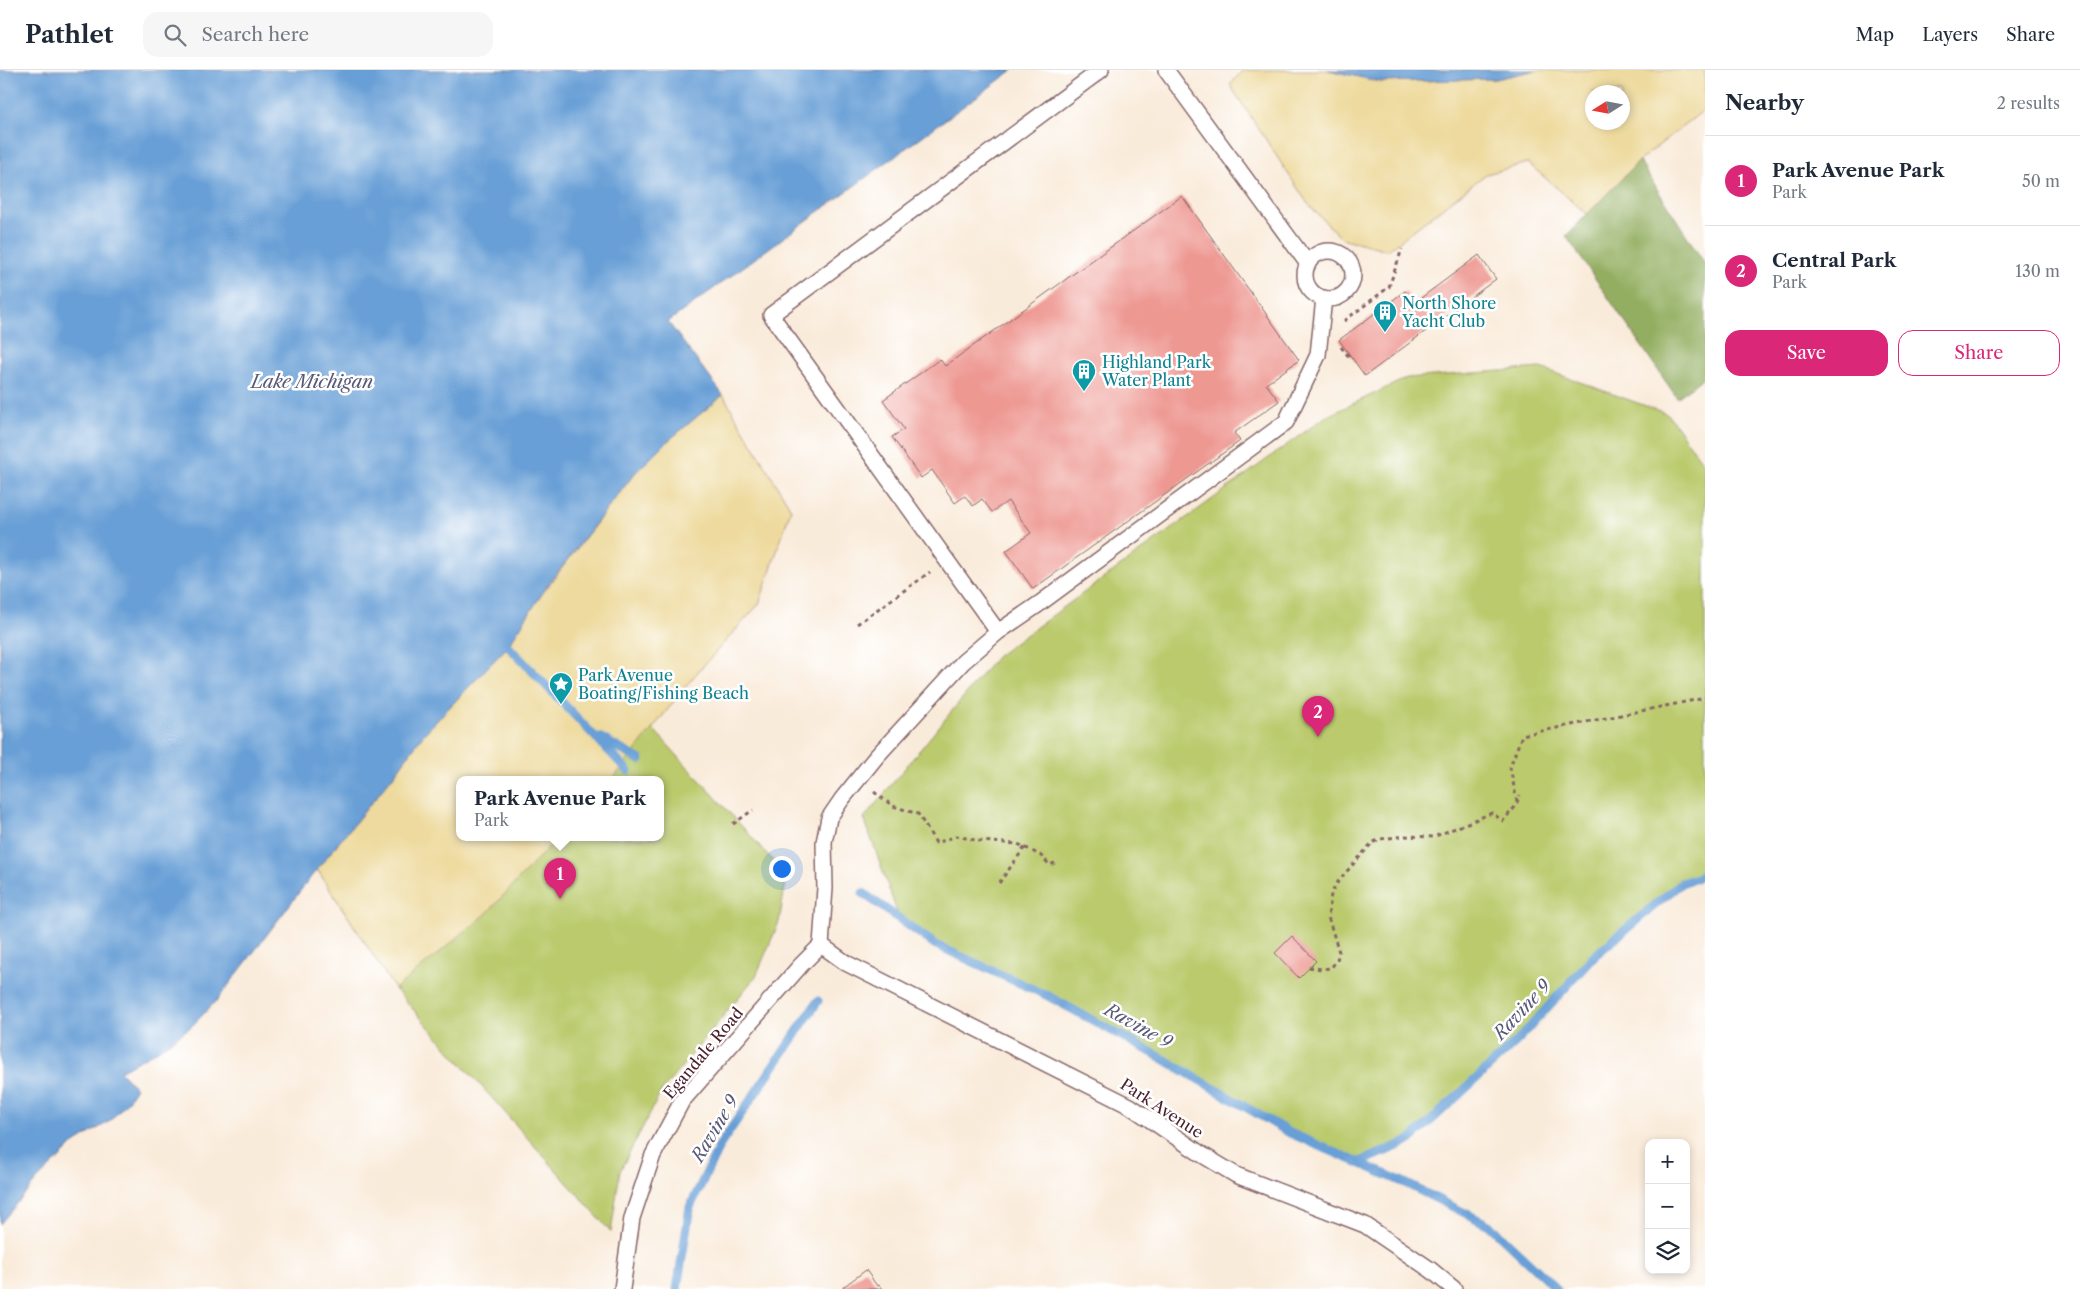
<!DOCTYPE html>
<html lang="en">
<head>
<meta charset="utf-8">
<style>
  body { margin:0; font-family:"Libre Caslon Text",serif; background:#f6f6f7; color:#1f2937 }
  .controls { position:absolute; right:15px; bottom:15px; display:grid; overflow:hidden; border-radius:10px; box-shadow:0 2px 8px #0003 }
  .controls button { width:45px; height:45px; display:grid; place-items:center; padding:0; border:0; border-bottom:1px solid #e0e1e3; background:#fff; color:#1f2937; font:25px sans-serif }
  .compass { position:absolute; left:1585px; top:15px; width:45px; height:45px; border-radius:50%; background:#fff; box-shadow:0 2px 8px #0003; rotate:259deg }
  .you { position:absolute; left:781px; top:798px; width:18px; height:18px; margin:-12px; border:4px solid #fff; border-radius:50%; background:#1a73e8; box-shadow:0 0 0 8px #1a73e833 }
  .badge { display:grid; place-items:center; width:32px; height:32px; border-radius:50%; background:#db2777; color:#fff; font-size:16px; font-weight:700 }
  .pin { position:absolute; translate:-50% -41px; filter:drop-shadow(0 1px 2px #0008) }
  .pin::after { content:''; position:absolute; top:26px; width:18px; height:15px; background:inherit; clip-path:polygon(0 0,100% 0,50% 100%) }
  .popup { position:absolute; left:456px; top:706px; width:208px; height:65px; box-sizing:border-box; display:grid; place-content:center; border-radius:10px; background:#fff; filter:drop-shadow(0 1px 4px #0005); font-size:16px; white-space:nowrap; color:#747a83 }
  .popup b { font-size:19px; color:#1f2937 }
  .popup::after { content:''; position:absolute; left:50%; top:100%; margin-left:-10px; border:10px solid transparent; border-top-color:#fff }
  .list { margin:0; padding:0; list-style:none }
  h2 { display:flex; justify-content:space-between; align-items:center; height:65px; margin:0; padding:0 20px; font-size:21px }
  h2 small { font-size:16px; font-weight:400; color:#747a83 }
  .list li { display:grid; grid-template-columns:32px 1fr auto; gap:15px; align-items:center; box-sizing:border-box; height:90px; padding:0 20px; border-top:1px solid #e0e1e3 }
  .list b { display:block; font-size:19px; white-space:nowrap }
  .list p { margin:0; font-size:16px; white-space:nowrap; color:#747a83 }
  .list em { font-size:16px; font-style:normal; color:#747a83 }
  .actions { display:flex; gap:10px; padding:15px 20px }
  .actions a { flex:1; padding:11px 0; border:1px solid #db2777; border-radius:15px; text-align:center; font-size:18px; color:#db2777 }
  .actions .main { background:#db2777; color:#fff }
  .icon { flex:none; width:28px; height:28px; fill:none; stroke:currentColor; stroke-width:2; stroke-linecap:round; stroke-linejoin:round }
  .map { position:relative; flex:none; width:1705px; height:1219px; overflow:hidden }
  header { display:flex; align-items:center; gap:30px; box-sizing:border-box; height:70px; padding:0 25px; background:#fff; border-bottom:1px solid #e0e1e3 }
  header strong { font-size:24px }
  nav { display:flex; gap:28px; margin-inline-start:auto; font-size:18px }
  .search { width:350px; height:45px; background:#f6f6f7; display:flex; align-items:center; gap:12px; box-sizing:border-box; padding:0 18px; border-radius:15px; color:#747a83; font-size:19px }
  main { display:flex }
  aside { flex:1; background:#fff }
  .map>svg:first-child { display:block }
  .green { fill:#baca6c; stroke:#82744c; fill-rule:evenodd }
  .forest { fill:#93ae60; stroke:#6e6646 }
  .sand { fill:#eeda9e; stroke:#9c7c64; fill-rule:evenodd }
  .water { fill:#689fd6; stroke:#595f80 }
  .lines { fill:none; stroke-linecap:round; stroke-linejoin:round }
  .stream { stroke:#689fd6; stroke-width:9 }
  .building { fill:#ee9892 }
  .lane-casing { stroke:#876668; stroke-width:18 }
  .path { stroke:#876668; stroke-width:3; stroke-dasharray:4 4; stroke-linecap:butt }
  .lane { stroke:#fff; stroke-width:15 }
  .labels { text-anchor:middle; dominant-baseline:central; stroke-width:5; stroke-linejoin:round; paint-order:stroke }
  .culture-label { font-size:16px; fill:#0d838f; stroke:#fff; text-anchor:start }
  .street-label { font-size:16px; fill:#4a1f2b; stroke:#fff }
  .water-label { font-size:18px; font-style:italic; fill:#585978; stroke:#fff }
</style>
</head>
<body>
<header>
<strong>Pathlet</strong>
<div class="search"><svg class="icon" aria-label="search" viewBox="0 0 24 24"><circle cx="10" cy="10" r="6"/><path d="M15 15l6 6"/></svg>Search here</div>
<nav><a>Map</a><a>Layers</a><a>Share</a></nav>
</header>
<main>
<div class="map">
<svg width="1705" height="1219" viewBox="0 0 1705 1219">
  <rect width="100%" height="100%" fill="#fff"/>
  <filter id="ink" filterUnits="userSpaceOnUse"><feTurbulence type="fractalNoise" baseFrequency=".02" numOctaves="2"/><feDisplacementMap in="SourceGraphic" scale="10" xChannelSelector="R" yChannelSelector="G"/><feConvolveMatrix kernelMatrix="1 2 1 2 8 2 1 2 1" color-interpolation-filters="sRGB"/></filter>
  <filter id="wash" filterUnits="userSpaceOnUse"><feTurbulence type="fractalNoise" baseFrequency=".0096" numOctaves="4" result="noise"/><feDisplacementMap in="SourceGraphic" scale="20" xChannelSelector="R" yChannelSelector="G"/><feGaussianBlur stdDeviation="1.12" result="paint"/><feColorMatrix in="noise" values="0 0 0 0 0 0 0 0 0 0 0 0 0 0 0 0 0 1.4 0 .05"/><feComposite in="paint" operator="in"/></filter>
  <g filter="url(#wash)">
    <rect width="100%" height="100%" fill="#f9ebda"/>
    <path class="green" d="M1541,298L1668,344L1705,396V805L1681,813L1594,886L1518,970L1409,1071L1358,1093L1290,1063L1162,988L1048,926L936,875L900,851L864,748L997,586L1325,347L1407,308Z
      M537,531L787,806L779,852L756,906L661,1022L620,1101L611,1162L395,919L317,799L395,704L423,665L508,576ZM460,710H660V768H460Z"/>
    <path class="forest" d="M1639,91L1705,194V306L1677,328L1566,166Z"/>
    <path class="sand" d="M1243,0H1328L1381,12L1496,9L1536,0H1705V39L1639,91L1587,144L1528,93L1486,104L1388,180L1341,168L1308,134L1230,15ZM1592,22H1622V52H1592Z
      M723,325L791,439L759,534L695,605L612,710H460V768H557L486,844L395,919L317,799L395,704L423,665L508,576L537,531L635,403L668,371Z"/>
    <path class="water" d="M0,0H1013L668,252L723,325L668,371L635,403L547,516L508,576L423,665L395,704L317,799L218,929L192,956L158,980L120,1001L136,1018L127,1032L110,1051L76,1072L37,1110L0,1154Z
      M1328,0H1536L1496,9L1381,12Z"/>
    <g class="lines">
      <path class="stream" d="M508,576L628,701
        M599,667L640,690
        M863,823L936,875L1048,926L1162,988L1290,1063L1403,1112L1489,1155L1557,1219
        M1358,1093L1409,1071L1518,970L1594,886L1681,813L1705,805
        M677,1219L690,1137L720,1075L818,931"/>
    </g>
    <g id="blocks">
      <path class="building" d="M1182,126L1299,290L1266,314L1279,331L1234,363L1240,371L1033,519L1006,481L1031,463L1008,431L992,442L982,429L973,436L965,426L955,433L932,400L921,408L892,367L904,359L883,330L940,289L945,296Z
        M1479,185L1496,209L1365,306L1339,270L1405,221L1414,233Z
        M1292,866L1316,891L1299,908L1275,883Z
        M866,1200L877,1216L879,1215L882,1219H844L843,1217Z"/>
    </g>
  </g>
  <g filter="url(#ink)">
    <use href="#blocks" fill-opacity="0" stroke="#876668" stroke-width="1"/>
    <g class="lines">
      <g class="lane-casing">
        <path id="lane" d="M1166,0L1308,194
          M1305 205a24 24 0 1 1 48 0a24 24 0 1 1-48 0Z
          M998,562L771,245L1101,0
          M821,875L825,818L824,772L829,748L842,729L876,687L963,592L998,562L1039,534L1286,352L1318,285L1324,228
          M821,875L846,893L1130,1036L1201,1084L1236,1105L1365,1155L1431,1200L1454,1219
          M622,1219L632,1148L653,1085L682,1031L801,895L821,875"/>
      </g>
      <path class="path" d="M1344,251L1389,217L1402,179
        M1341,277L1350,288
        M857,554L930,502
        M874,722L893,736L918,744L936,773L957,766L979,771L1018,774L1040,785L1050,795L1057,792
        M1517,732L1510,697L1522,665L1705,628
        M733,754L753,740
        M999,813L1025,777
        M1309,897L1321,899L1331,898L1337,890L1339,882L1328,847L1331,824L1339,810L1372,773L1380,769L1405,766L1433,767L1492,743L1503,751L1515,737L1520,725"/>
      <use href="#lane" class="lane"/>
    </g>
  </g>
  <defs>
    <g id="building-pin" transform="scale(1.25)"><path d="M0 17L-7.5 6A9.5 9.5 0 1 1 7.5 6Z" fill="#0f9aa8" stroke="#fff"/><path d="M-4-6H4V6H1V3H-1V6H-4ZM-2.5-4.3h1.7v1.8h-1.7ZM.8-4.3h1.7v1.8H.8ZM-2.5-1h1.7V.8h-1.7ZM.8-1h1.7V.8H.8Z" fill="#fff"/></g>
    <g id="sight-pin" transform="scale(1.25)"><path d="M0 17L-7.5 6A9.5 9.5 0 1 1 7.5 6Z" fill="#0f9aa8" stroke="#fff"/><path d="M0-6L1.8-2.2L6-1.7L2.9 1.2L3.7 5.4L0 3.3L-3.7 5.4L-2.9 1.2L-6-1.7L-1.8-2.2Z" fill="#fff"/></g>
  </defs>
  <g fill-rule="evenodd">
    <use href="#building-pin" x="1385" y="242"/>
    <use href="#building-pin" x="1084" y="301"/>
    <use href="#sight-pin" x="561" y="614"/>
  </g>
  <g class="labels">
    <g class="culture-label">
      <text x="1402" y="233">North Shore<tspan x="1402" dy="18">Yacht Club</tspan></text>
      <text x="1102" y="292">Highland Park<tspan x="1102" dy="18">Water Plant</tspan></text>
      <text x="578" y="605">Park Avenue<tspan x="578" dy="18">Boating/Fishing Beach</tspan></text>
    </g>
    <g class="street-label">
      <text transform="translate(703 983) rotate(-50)">Egandale Road</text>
      <text transform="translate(1162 1038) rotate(33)">Park Avenue</text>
    </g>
    <g class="water-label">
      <text x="312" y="312">Lake Michigan</text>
      <text transform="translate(1522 940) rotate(-47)">Ravine 9</text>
      <text transform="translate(1138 956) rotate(29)">Ravine 9</text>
      <text transform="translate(715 1059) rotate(-59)">Ravine 9</text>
    </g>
  </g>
</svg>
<div class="controls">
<button>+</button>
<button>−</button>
<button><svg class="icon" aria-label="layers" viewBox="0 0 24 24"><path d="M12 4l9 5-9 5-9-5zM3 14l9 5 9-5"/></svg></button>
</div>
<svg class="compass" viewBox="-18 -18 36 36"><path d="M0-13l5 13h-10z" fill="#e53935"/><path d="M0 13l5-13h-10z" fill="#747a83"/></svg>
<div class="you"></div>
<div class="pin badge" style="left:560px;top:829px">1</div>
<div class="popup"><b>Park Avenue Park</b>Park</div>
<div class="pin badge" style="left:1318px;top:667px">2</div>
</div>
<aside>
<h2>Nearby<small>2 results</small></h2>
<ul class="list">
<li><span class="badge">1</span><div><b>Park Avenue Park</b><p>Park</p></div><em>50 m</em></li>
<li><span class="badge">2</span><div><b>Central Park</b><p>Park</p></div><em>130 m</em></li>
</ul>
<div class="actions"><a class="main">Save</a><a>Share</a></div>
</aside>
</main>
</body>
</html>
